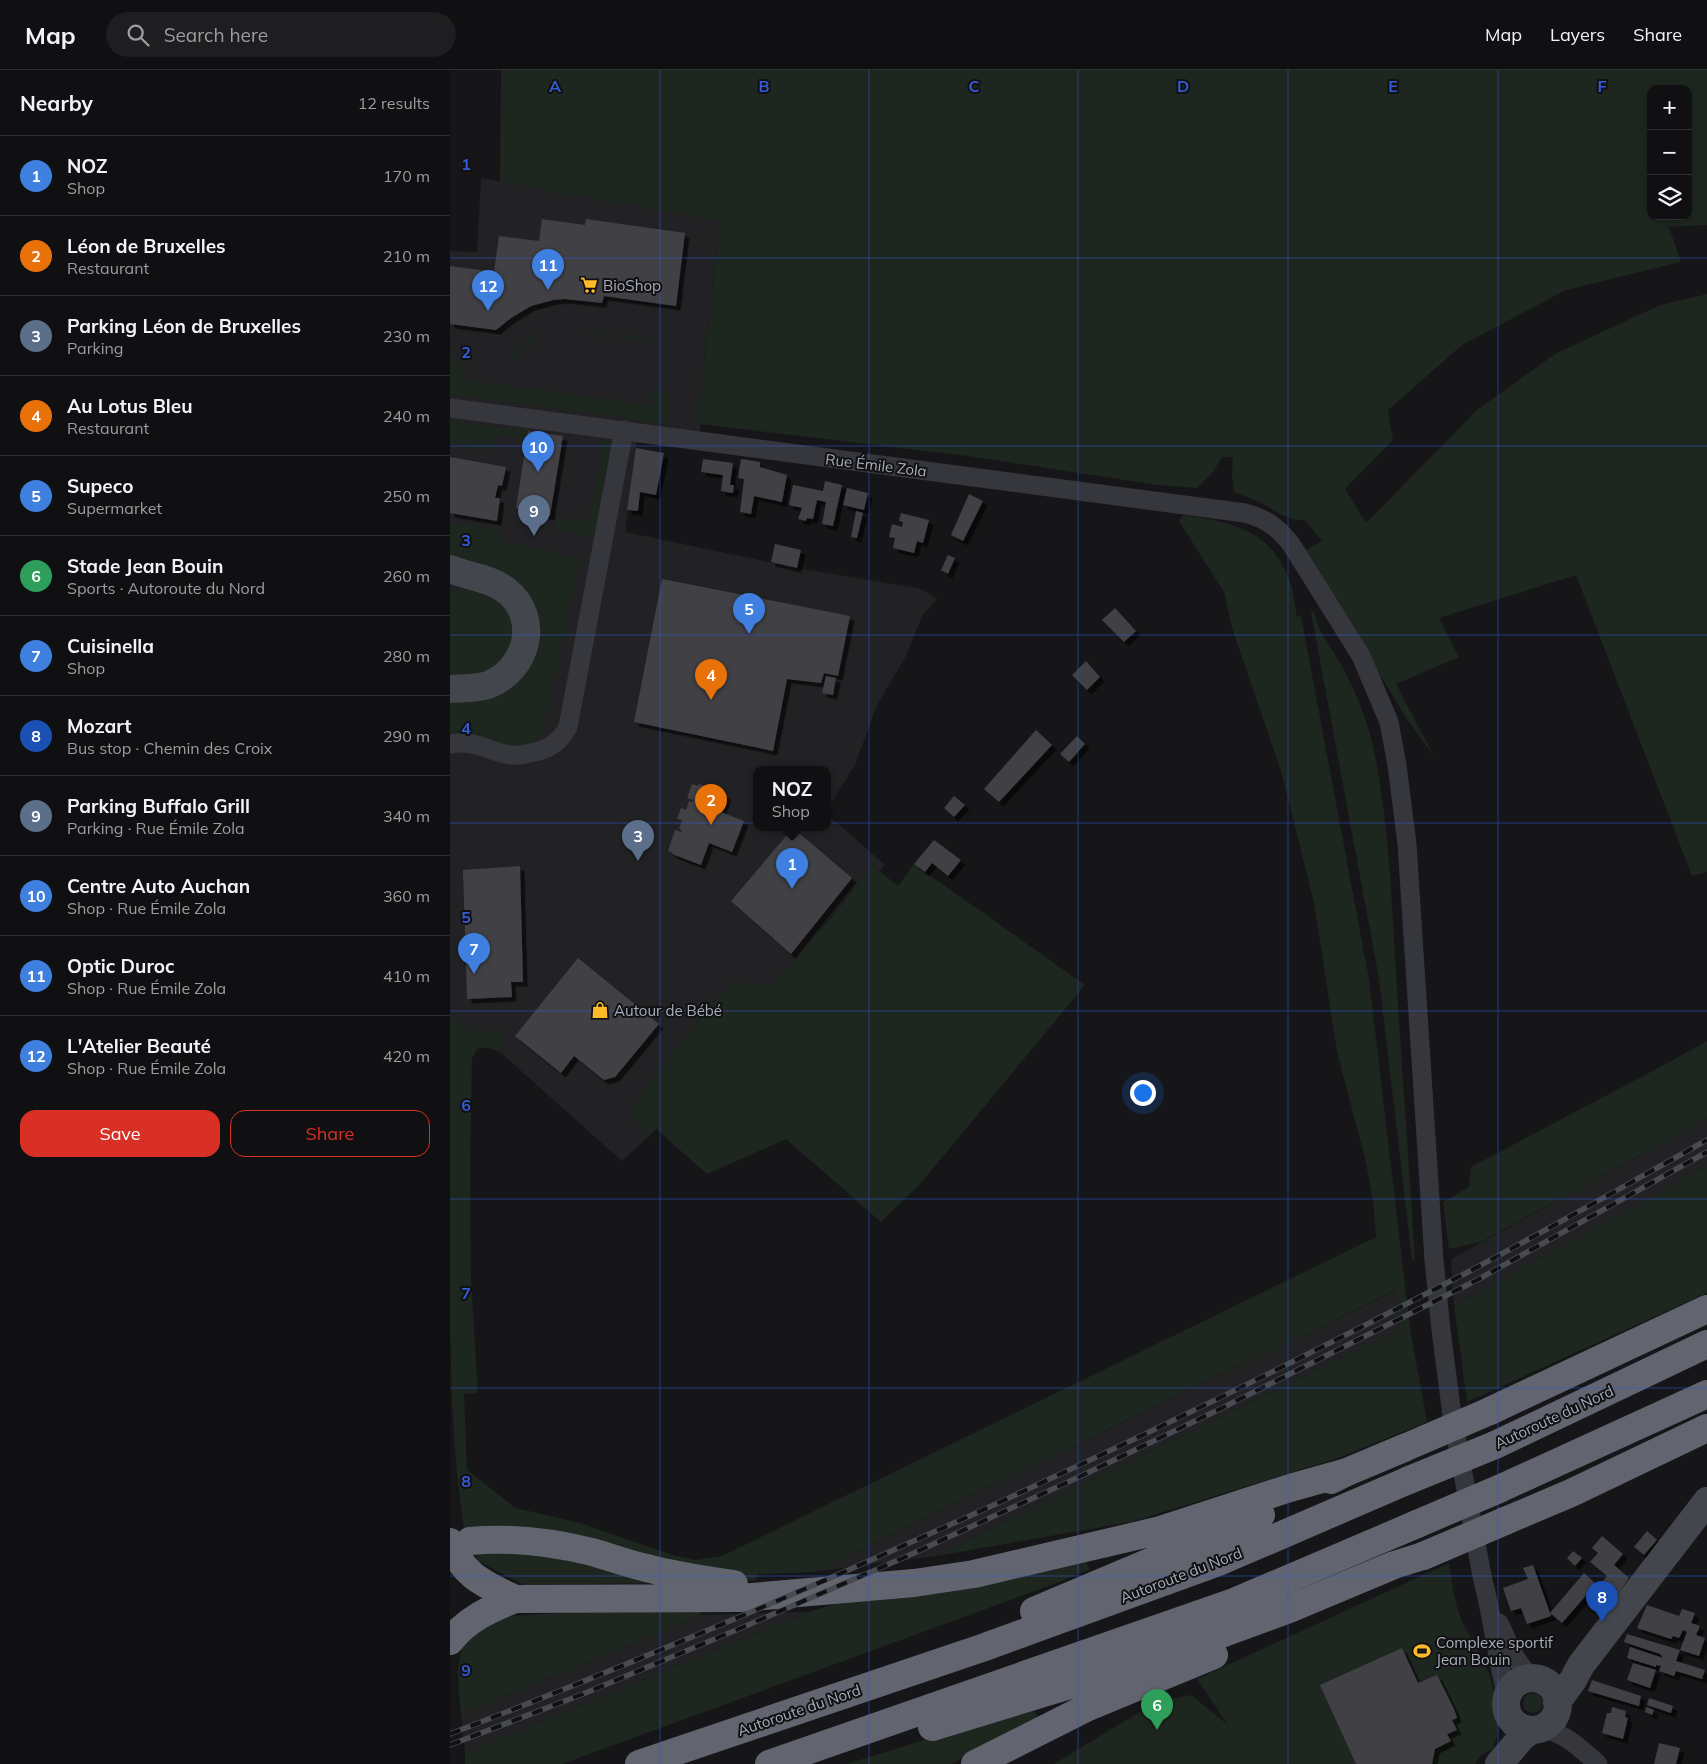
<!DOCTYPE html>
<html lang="en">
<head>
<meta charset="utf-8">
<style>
  body { margin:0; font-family:Mulish,sans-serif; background:#1e1e20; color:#f1f3f6 }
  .controls { position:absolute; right:15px; top:15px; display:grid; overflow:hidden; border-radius:10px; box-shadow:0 2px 12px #0003 }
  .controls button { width:45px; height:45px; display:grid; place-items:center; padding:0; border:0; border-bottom:1px solid #303032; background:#101012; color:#f1f3f6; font:25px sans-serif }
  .you { position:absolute; left:692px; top:1022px; width:18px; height:18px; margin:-12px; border:4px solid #fff; border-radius:50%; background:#1a73e8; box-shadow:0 0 0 8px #1a73e833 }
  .badge { display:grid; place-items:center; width:32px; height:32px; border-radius:50%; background:#d93025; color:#fff; font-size:16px; font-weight:700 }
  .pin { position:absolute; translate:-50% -41px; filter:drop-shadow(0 1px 2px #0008) }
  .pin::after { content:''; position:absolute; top:26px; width:18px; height:15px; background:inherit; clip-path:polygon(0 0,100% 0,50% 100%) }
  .popup { position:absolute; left:303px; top:696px; width:78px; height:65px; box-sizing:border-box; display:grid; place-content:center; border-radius:10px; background:#101012; filter:drop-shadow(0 1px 4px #0005); font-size:16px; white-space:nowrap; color:#9c9d9f }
  .popup b { font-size:19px; color:#f1f3f6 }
  .popup::after { content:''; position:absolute; left:50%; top:100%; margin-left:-10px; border:10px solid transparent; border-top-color:#101012 }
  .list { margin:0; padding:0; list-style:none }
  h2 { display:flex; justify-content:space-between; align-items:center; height:65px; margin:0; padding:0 20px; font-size:21px }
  h2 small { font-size:16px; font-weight:400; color:#9c9d9f }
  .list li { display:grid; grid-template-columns:32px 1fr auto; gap:15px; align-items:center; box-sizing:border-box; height:80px; padding:0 20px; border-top:1px solid #303032 }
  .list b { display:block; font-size:19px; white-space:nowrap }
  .list p { margin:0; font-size:16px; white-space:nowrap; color:#9c9d9f }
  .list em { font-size:16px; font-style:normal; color:#9c9d9f }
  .actions { display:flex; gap:10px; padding:15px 20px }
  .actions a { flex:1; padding:11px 0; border:1px solid #d93025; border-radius:15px; text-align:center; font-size:18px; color:#d93025 }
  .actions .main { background:#d93025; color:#fff }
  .icon { flex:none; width:28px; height:28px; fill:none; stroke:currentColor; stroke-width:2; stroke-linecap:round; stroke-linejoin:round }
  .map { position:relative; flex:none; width:1257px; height:1694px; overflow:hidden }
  header { display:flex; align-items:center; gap:30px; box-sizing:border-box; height:70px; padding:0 25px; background:#101012; border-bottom:1px solid #303032 }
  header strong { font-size:24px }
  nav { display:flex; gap:28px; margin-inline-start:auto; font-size:18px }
  .search { width:350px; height:45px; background:#1e1e20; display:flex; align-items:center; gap:12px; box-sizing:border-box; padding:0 18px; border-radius:28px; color:#9c9d9f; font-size:19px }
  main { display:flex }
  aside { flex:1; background:#101012 }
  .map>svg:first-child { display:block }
  .built { fill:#222225 }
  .green { fill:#1d261f; fill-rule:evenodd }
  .building { fill:#404145; filter:url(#shadow) }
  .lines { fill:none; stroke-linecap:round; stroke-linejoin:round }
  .street { stroke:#36373d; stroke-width:19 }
  .secondary { stroke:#44464e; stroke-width:28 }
  .highway { stroke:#62656f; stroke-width:28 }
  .rail-casing { stroke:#494b53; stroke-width:5.5 }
  .rail { stroke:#111113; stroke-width:4; stroke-dasharray:11; stroke-linecap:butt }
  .highway-bridge { stroke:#62656f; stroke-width:28 }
  .grid { fill:none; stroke:#325cd3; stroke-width:1; stroke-opacity:0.55 }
  .labels { text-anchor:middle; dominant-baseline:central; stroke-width:4; stroke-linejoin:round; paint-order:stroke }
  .poi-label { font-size:15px; fill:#a7acb9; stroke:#111113; text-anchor:start }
  .street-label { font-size:15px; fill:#a7acb9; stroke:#111113 }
  .grid-label { font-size:16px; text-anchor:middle; font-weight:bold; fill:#325cd3; stroke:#111113; stroke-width:4; stroke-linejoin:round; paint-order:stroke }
</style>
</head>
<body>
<header>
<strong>Map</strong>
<div class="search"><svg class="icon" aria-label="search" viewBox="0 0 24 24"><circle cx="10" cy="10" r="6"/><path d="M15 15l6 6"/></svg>Search here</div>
<nav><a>Map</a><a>Layers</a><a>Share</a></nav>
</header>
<main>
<aside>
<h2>Nearby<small>12 results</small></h2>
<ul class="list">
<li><span class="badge" style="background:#3f7fe0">1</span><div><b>NOZ</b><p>Shop</p></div><em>170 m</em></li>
<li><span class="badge" style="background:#e8710a">2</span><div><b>Léon de Bruxelles</b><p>Restaurant</p></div><em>210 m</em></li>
<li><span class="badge" style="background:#5c6f8a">3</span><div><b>Parking Léon de Bruxelles</b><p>Parking</p></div><em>230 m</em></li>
<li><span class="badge" style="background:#e8710a">4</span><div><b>Au Lotus Bleu</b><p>Restaurant</p></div><em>240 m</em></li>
<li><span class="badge" style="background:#3f7fe0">5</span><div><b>Supeco</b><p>Supermarket</p></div><em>250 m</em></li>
<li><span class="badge" style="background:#2e9e5b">6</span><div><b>Stade Jean Bouin</b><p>Sports · Autoroute du Nord</p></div><em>260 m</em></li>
<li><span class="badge" style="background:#3f7fe0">7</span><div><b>Cuisinella</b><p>Shop</p></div><em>280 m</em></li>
<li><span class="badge" style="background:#1a4fb4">8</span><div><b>Mozart</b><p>Bus stop · Chemin des Croix</p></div><em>290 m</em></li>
<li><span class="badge" style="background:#5c6f8a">9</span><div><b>Parking Buffalo Grill</b><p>Parking · Rue Émile Zola</p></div><em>340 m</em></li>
<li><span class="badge" style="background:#3f7fe0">10</span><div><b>Centre Auto Auchan</b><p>Shop · Rue Émile Zola</p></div><em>360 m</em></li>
<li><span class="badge" style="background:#3f7fe0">11</span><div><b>Optic Duroc</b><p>Shop · Rue Émile Zola</p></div><em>410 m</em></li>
<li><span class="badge" style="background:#3f7fe0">12</span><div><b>L'Atelier Beauté</b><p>Shop · Rue Émile Zola</p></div><em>420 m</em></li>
</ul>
<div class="actions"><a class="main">Save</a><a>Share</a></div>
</aside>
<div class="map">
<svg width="1257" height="1694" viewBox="0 0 1257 1694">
  <defs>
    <filter id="shadow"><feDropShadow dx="4.5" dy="4.5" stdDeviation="0" flood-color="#0009"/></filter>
  </defs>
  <rect width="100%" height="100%" fill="#161618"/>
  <path class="built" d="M31,108L270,151L250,327V371L188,363L175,462L347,498L471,519L487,529L472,546L456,586L427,635L405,695L377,740V700H307V758H377V744L435,795L430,801L422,795L324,918L281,912L217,988L179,1043L197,1068L172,1091L50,982L39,978H0V181L27,182Z
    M1257,1049V1096L1004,1236L1001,1189Z
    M947,1220L954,1258L486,1486L363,1502Z
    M359,1542L15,1683L11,1644L252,1545Z"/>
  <path class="green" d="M51,0H1257V155L1219,157L1231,192L1116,220L1012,275L938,340L943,370L895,419L916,453L1027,340L1105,284L1210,235L1257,224V802L1242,806L1126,505L989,548L1009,587L946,614L984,686L957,650L937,616L852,483L872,471L855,450C836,451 824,439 807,431C800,428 792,425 784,422L782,406L783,387H772L763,402L747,418L707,415L518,386L250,354V327L270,151L50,112ZM1201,19H1238V146H1201Z
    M138,259L160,262L159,267L137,263Z
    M83,264L82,280L70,278L68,289L60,288L73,273Z
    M176,265L197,269V273L175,269Z
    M0,285L16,297L15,310L199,335L201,324H206V320L220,322L219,347L216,352C204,355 192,351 181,348L0,325Z
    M0,351L78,361L77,369L45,365L42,381L2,374L0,376Z
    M151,371L161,372L162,382L145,464L134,465L104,459L107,447L139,452Z
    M733,445C782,452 822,460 840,512C844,523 845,535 847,547L851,546L919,909L960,1258L977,1352L888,1388L681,1452L486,1486L954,1258L946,1220L363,1502L309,1504L305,1511L275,1508L15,1464C0,1372 0,1278 0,1185C0,1105 0,1026 0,946L3,945L20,961L52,960L50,982L39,978H28L22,988L20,1099L21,1208L28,1323L14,1324L17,1400L66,1438L130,1453L222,1485L246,1490L272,1486L926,1167L923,1131L915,1088L887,982L864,833L832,704L782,558L774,522L729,451Z
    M0,453L46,459L51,462L50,471L130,489L95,653C82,683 66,678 39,673C26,670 13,668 0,665V631C35,628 52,632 76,602L61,508L45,498L0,490Z
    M17,518L48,527L61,545L64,567L57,589L39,603L0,609V523L7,520Z
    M864,541C867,561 881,577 891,594C907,624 920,656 926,690C939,760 942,832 946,904C952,999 959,1094 965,1190L962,1189L929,909L861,542Z
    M464,794L635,915L471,1113L431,1152L336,1069L257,1104L206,1059L197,1068L178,1043L217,988L281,912L322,917L385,843L422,795L448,816Z
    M1257,971V1049L1031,1172L999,1179L993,1132L1019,1117L1021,1097L1210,997Z
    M1257,1096V1223L1017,1332L1004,1236Z
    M57,1483C111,1486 162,1500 214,1513L74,1515L28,1491L25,1484Z
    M635,1489L640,1499L607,1513L112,1694H15V1683L359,1542L398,1530Z
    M999,1493C1002,1512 1004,1531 1011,1549C1017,1562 1025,1574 1032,1587C1043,1610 1054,1651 1044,1676C1041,1682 1036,1681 1032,1685C1029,1687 1027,1691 1025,1694H604L706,1632L741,1625L778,1655L747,1609Z
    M246,1536L252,1545L11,1644C8,1614 1,1572 32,1554C40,1550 51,1548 59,1546Z
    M1073 1633a10 10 0 1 1 20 0a10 10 0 1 1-20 0Z
    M582,1636L591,1653L540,1674L502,1694H397Z"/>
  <path class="building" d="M92,149L135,155L136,149L235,163L226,236L154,226L152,233L115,229L103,230L81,236L61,248L46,260L0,254V196L44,202L49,166L89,171Z
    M78,361L113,366L100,446L66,438Z
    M186,378L214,383L206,425L190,422L188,441L177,440Z
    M0,387L56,397L52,416L48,415L45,428H50L47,451L0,443Z
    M253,389L283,393L280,415H284L283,423L271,421L273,405L251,402Z
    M291,389L310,392V397L337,405L332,432L304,426L301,444L290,442L294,409L288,408Z
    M375,411L392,415L383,456L372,454L376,432L367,430L363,449L357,448L356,451L348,449L352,438L339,435L343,415L373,421Z
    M397,418L418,423L414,440L393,435Z
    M519,424L533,431L513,471L501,465Z
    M406,441L413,443L407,468L401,467Z
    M451,443L479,450L473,473L467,471L464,483L443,478L445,468L439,467L442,454L452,457L453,452L449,451Z
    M325,474L351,480L347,498L321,492Z
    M498,485L505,488L498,504L491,500Z
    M212,509L400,546L388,606L374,603L371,613L337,609L323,681L184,652Z
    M665,538L686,561L674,572L652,550Z
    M636,591L650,607L637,620L622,605Z
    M376,606L386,608L383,625L372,623Z
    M586,660L602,675L549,732L534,719Z
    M627,666L635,674L619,692L610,684Z
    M242,714L248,716L249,714L277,725L271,742L294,751L282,782L259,773L251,795L222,784L223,783L218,781L225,760L231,762L232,760L229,759L232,750L227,749L231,738L236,740L239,731L242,732L243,730L237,728Z
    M504,726L515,735L504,747L494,738Z
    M343,758L402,808L341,884L281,831Z
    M484,770L511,790L498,806L482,793L475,802L464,794Z
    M70,796L73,912H61L62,927L17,929L13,800Z
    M128,888L209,954L165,1007L154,1010L124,986L111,1003L65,966Z
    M1197,1461L1207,1470L1194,1485L1184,1477Z
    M1152,1466L1173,1484L1164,1495L1179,1508L1168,1524L1153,1511L1157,1506L1140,1492L1148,1483L1142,1478Z
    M1123,1481L1132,1488L1125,1496L1117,1488Z
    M1083,1495L1100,1543L1134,1503L1146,1514L1112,1553L1100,1543L1101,1546L1077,1554L1071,1538L1061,1541L1053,1518L1078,1509L1073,1498Z
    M1197,1535L1229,1546L1232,1539L1245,1543L1241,1553L1250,1556L1246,1565L1255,1568L1249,1586L1230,1580L1237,1562L1233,1560L1229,1568L1223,1566L1221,1569L1187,1558Z
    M1177,1564L1230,1580L1226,1591L1255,1600L1252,1609L1226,1601L1224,1606L1209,1601L1211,1596L1206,1595V1597L1177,1588L1180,1577L1213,1588L1210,1584L1174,1572Z
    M952,1578L968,1613L987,1605L1004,1639L1007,1648L1002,1650L1007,1660L997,1664L1001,1671L985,1679L982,1694H906L870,1615Z
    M1183,1593L1206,1600L1200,1618L1177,1610Z
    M1142,1610L1191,1626L1189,1636L1138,1621Z
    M1199,1628L1223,1636L1221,1643L1197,1635Z
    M1162,1637L1176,1641L1175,1647L1178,1648L1173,1669L1152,1663L1157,1643H1161Z
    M1196,1637L1204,1640L1202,1645L1195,1642Z
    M1209,1673L1230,1678L1226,1694H1204Z"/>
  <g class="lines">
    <path class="street" d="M0,338L795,443C817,449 827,457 841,474L911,586L939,652L947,695L957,774L984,1190L991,1260L1002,1345L1033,1511C1043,1549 1047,1589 1057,1627
      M0,674C26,669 37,682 61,685C71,686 82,683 92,680C105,675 111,669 118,657L174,360
      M1049,1553C1060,1575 1063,1590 1082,1608
      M1092,1658C1116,1664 1130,1678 1148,1694"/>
    <path class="secondary" d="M0,499C19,507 41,508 57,521C91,549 77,600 38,615C26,619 12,618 0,619
      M1056 1634a26 26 0 1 1 52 0a26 26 0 1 1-52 0Z
      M1107,1632L1123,1610L1131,1595L1257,1431
      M1049,1694L1073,1666L1082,1660"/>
    <path class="highway" d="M1040,1341L1257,1239
      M1045,1375L1257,1274
      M881,1410L897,1402L954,1378
      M1049,1419L1257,1324
      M1055,1451L1121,1423L1257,1358
      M20,1471C61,1467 101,1472 142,1482C160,1487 178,1494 197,1498C226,1506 255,1510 284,1514
      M0,1472C13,1506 34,1514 65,1529
      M584,1541L811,1445
      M0,1571C17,1549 40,1539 65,1529L290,1528L464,1513L524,1504L707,1461L840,1418L897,1402
      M482,1657L689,1594L839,1539L944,1495L973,1486
      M189,1694L532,1578L771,1491L959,1410
      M319,1694L784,1532L967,1454
      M525,1694L638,1637L764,1585"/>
    <g class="rail-casing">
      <path id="rail" d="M0,1664C348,1530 688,1375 1018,1202C1099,1159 1178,1114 1257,1070
        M0,1675L133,1624L291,1558L453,1488L631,1406L772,1338L1027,1210L1257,1082"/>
    </g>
    <use href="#rail" class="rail"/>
    <path class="highway-bridge" d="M954,1378L1040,1341
      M959,1410L1045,1375
      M967,1454L1049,1419
      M973,1486L1055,1451"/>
  </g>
  <path class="grid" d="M210,0V1694M419,0V1694M628,0V1694M838,0V1694M1048,0V1694M0,188H1257M0,376H1257M0,565H1257M0,753H1257M0,941H1257M0,1129H1257M0,1318H1257M0,1506H1257"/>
  <defs>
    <g id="supermarket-bare" transform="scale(1.35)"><path d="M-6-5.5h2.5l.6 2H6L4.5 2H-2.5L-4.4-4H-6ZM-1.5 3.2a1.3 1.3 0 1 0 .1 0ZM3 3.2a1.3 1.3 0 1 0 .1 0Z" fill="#ffba27" stroke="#111113" stroke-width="2.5" paint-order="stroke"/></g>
    <g id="shop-bare" transform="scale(1.35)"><path d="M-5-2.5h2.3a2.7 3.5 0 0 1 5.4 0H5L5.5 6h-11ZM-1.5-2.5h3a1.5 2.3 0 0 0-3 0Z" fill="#ffba27" stroke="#111113" stroke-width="2.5" paint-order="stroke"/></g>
    <g id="stadium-bare" transform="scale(1.35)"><path d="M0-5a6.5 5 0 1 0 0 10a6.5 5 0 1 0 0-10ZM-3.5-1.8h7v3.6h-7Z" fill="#ffba27" stroke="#111113" stroke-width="2.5" paint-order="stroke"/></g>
  </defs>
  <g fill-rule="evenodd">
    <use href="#supermarket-bare" x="139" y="215"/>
    <use href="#shop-bare" x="150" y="940"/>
    <use href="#stadium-bare" x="972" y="1581"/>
  </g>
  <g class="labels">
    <g class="poi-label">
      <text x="153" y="215">BioShop</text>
      <text x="164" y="940">Autour de Bébé</text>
      <text x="986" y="1572">Complexe sportif<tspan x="986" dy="17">Jean Bouin</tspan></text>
    </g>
    <g class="street-label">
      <text transform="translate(426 395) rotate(7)">Rue Émile Zola</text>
      <text transform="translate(1104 1347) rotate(-25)">Autoroute du Nord</text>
      <text transform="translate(731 1505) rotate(-21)">Autoroute du Nord</text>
      <text transform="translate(349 1640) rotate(-19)">Autoroute du Nord</text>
    </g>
  </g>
  <g class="grid-label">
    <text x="105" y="22">A</text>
    <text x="314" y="22">B</text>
    <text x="524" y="22">C</text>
    <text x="733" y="22">D</text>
    <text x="943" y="22">E</text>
    <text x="1152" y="22">F</text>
    <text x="16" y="100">1</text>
    <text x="16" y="288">2</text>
    <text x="16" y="476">3</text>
    <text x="16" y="664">4</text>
    <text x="16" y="853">5</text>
    <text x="16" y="1041">6</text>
    <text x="16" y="1229">7</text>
    <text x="16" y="1417">8</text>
    <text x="16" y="1606">9</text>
  </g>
</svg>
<div class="controls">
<button>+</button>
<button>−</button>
<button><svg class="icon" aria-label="layers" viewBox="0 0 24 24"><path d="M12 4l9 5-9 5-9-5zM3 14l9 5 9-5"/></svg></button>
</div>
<div class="you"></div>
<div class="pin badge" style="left:342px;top:819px;background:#3f7fe0">1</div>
<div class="popup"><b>NOZ</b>Shop</div>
<div class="pin badge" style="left:261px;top:755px;background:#e8710a">2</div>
<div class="pin badge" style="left:188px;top:791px;background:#5c6f8a">3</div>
<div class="pin badge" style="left:261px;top:630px;background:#e8710a">4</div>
<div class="pin badge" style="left:299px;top:564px;background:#3f7fe0">5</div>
<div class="pin badge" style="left:707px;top:1660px;background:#2e9e5b">6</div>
<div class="pin badge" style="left:24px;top:904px;background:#3f7fe0">7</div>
<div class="pin badge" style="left:1152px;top:1552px;background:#1a4fb4">8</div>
<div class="pin badge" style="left:84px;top:466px;background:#5c6f8a">9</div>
<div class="pin badge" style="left:88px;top:402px;background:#3f7fe0">10</div>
<div class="pin badge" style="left:98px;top:220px;background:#3f7fe0">11</div>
<div class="pin badge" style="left:38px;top:241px;background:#3f7fe0">12</div>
</div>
</main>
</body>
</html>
